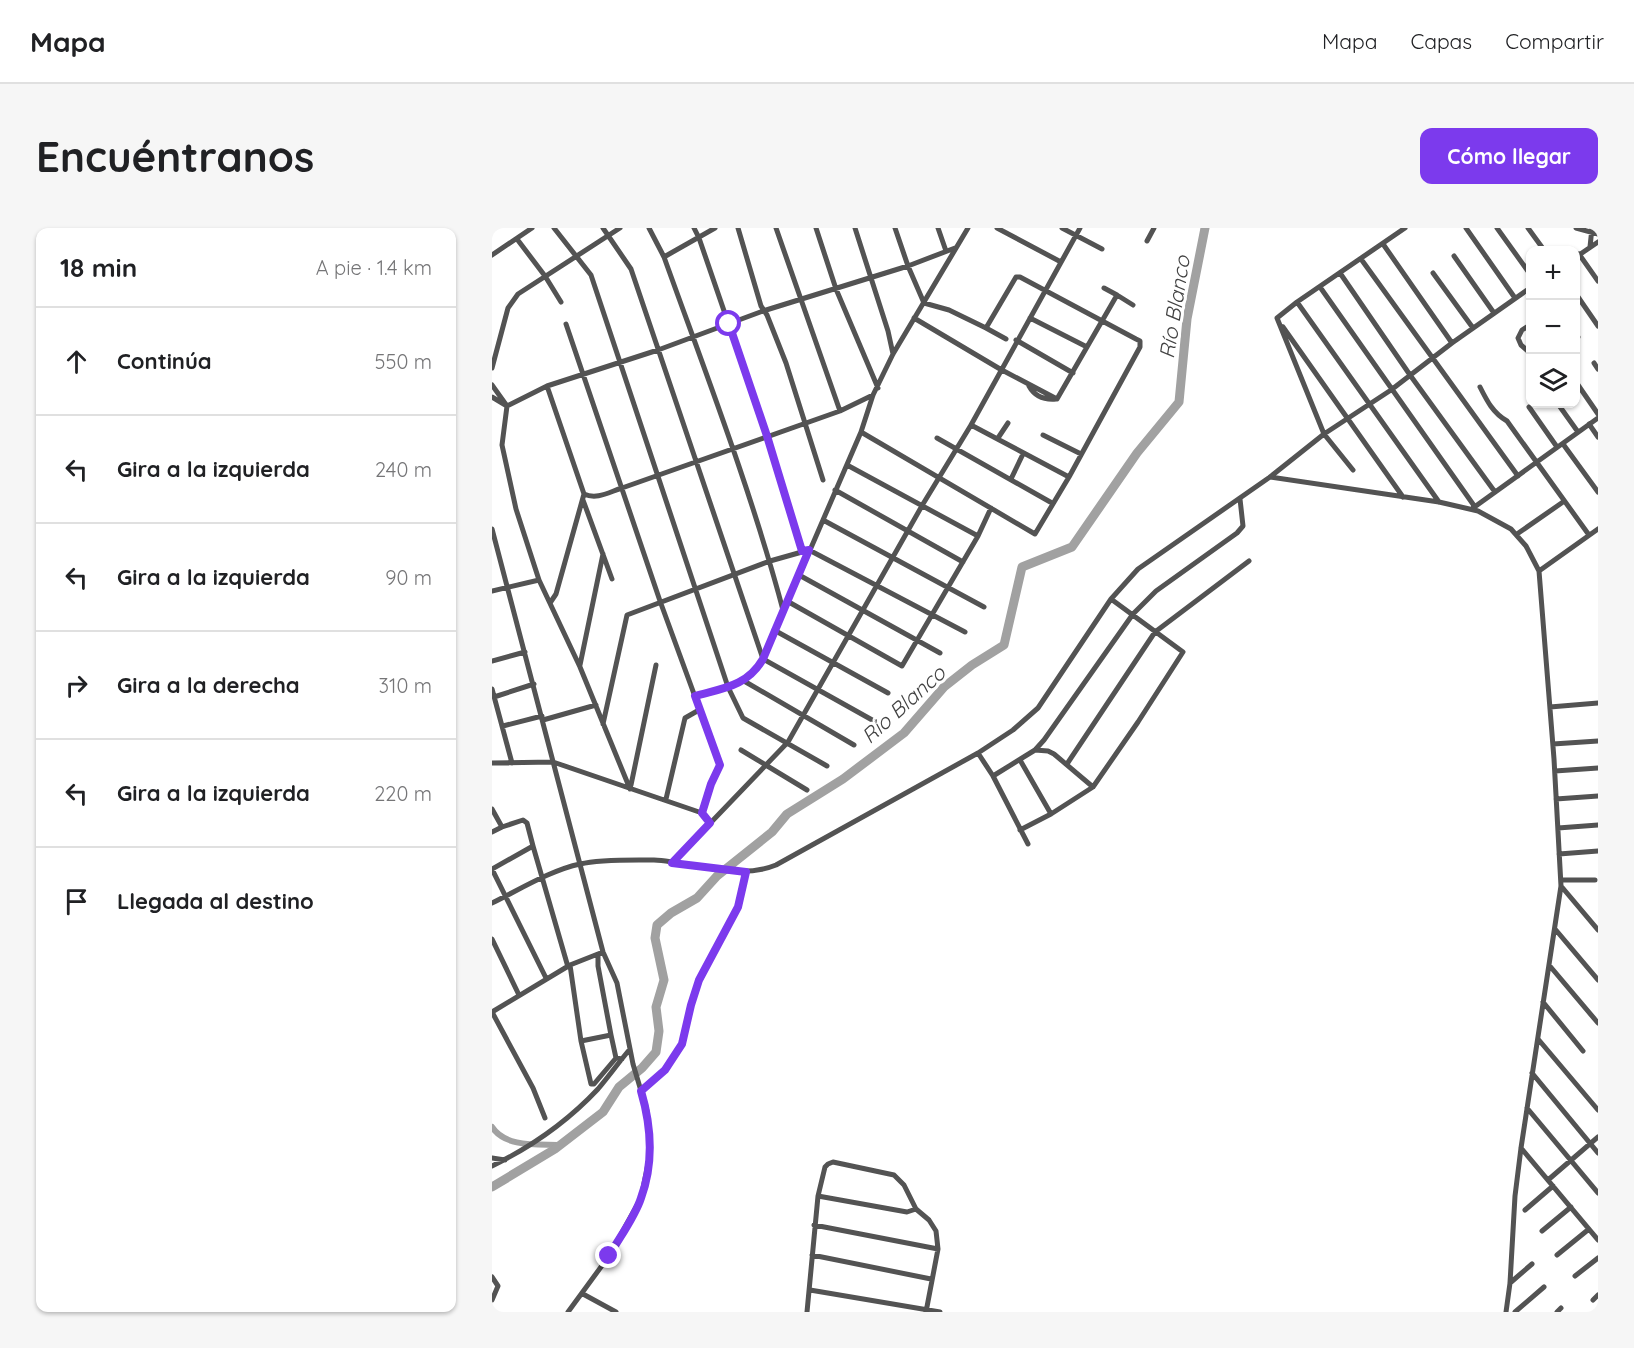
<!DOCTYPE html>
<html lang="es">
<head>
<meta charset="utf-8">
<style>
  body { margin:0; font-family:Quicksand,sans-serif; background:#f6f6f6; color:#202124 }
  .controls { position:absolute; right:18px; top:18px; display:grid; overflow:hidden; border-radius:12px; box-shadow:0 2px 4px #0004 }
  .controls button { width:54px; height:54px; display:grid; place-items:center; padding:0; border:0; border-bottom:2px solid #e0e0e0; background:#fff; color:#202124; font:30px sans-serif }
  .stop { position:absolute; width:18px; height:18px; margin:-14px; border:4px solid #7c3aed; border-radius:50%; background:#fff }
  .stop.end { background:#7c3aed; border-color:#fff; box-shadow:0 2px 6px #0008 }
  .list { margin:0; padding:0; list-style:none }
  h2 { display:flex; justify-content:space-between; align-items:center; height:78px; margin:0; padding:0 24px; font-size:26px }
  h2 small { font-size:20px; font-weight:400; color:#757577 }
  .list li { display:grid; grid-template-columns:39px 1fr auto; gap:18px; align-items:center; box-sizing:border-box; height:108px; padding:0 24px; border-top:2px solid #e0e0e0 }
  .list b { display:block; font-size:22px; white-space:nowrap }
  .list em { font-size:20px; font-style:normal; color:#757577 }
  .icon { flex:none; width:33px; height:33px; fill:none; stroke:currentColor; stroke-width:2; stroke-linecap:round; stroke-linejoin:round }
  .map { position:relative; flex:none; width:1106px; height:1084px; overflow:hidden; border-radius:12px }
  header { display:flex; align-items:center; gap:36px; box-sizing:border-box; height:84px; padding:0 30px; background:#fff; border-bottom:2px solid #e0e0e0 }
  header strong { font-size:28px }
  nav { display:flex; gap:33px; margin-inline-start:auto; font-size:21px }
  .intro { display:flex; align-items:center; justify-content:space-between; box-sizing:border-box; height:144px; padding:0 36px }
  h1 { margin:0; font-size:42px }
  .button { padding:15px 27px; border-radius:12px; background:#7c3aed; color:#fff; font-size:21px; font-weight:700 }
  main { display:flex; gap:36px; padding:0 36px }
  aside { flex:1; background:#fff; border-radius:12px; box-shadow:0 2px 4px #0004 }
  .map>svg:first-child { display:block }
  .lines { fill:none; stroke-linecap:round; stroke-linejoin:round }
  .canal { stroke:#a1a1a1; stroke-width:6 }
  .river { stroke:#a1a1a1; stroke-width:9 }
  .street { stroke:#535353; stroke-width:5 }
  .route { stroke:#7c3aed; stroke-width:8 }
  .labels { text-anchor:middle; dominant-baseline:central; stroke-width:6; stroke-linejoin:round; paint-order:stroke }
  .water-label { font-size:21px; font-style:italic; fill:#424242; stroke:#fff }
</style>
</head>
<body>
<header>
<strong>Mapa</strong>
<nav><a>Mapa</a><a>Capas</a><a>Compartir</a></nav>
</header>
<div class="intro"><h1>Encuéntranos</h1><a class="button">Cómo llegar</a></div>
<main>
<aside>
<h2>18 min<small>A pie · 1.4 km</small></h2>
<ul class="list">
<li><svg class="icon" aria-label="ahead" viewBox="0 0 24 24"><path d="M12 20V5M6 11l6-6 6 6"/></svg><div><b>Continúa</b></div><em>550 m</em></li>
<li><svg class="icon" aria-label="left" viewBox="0 0 24 24"><path d="M17 20v-9H6M10 6l-5 5 5 5"/></svg><div><b>Gira a la izquierda</b></div><em>240 m</em></li>
<li><svg class="icon" aria-label="left" viewBox="0 0 24 24"><path d="M17 20v-9H6M10 6l-5 5 5 5"/></svg><div><b>Gira a la izquierda</b></div><em>90 m</em></li>
<li><svg class="icon" aria-label="right" viewBox="0 0 24 24"><path d="M7 20v-9h11M14 6l5 5-5 5"/></svg><div><b>Gira a la derecha</b></div><em>310 m</em></li>
<li><svg class="icon" aria-label="left" viewBox="0 0 24 24"><path d="M17 20v-9H6M10 6l-5 5 5 5"/></svg><div><b>Gira a la izquierda</b></div><em>220 m</em></li>
<li><svg class="icon" aria-label="arrive" viewBox="0 0 24 24"><path d="M6 21V4h12l-3 4 3 4H6"/></svg><div><b>Llegada al destino</b></div></li>
</ul>
</aside>
<div class="map">
<svg width="1106" height="1084" viewBox="0 0 1106 1084">
  <rect width="100%" height="100%" fill="#fff"/>
  <g class="lines">
    <path class="canal" d="M0,899C14,920 46,916 68,917"/>
    <path class="river" d="M0,959L63,921L111,884L127,859L150,840L164,824L167,803L164,779L172,752L163,710L165,697L179,685L205,670L225,648L280,604L295,586L351,551L412,505L452,459L480,437L512,417L530,339L580,319L645,225L687,174L695,91L713,0"/>
    <path class="street" d="M62,0L99,47L236,459L251,490L335,538
      M111,0L139,41L271,431L382,493
      M157,0L172,29C214,146 259,262 291,382
      M202,0L207,10L275,208L310,323
      M246,0L269,78L275,87L294,135L331,252
      M284,0L348,183
      M324,0L344,61L386,160
      M363,0L396,103L401,126
      M446,0L454,23
      M505,0L569,34
      M570,0L610,21
      M974,0L1023,70
      M1005,0L1038,46
      M1036,0L1052,22
      M1084,0L1106,6
      M25,11L53,48L69,74
      M655,13L662,0
      M891,16L960,115
      M1098,19L1100,0
      M1087,26L1106,53
      M0,27L40,0
      M962,28L1002,85
      M172,29L223,0
      M1084,29L1106,14
      M869,31L1026,248
      M848,45L918,147L1003,264
      M941,45L981,100
      M828,59L983,279
      M1084,66L1106,98
      M625,67L641,77
      M805,74L947,274
      M422,90L508,141L565,171
      M538,90L595,119
      M74,96L168,373L228,537L219,556L210,585
      M791,99L911,269
      M494,100L514,111
      M1084,105L1086,109L1084,112
      M524,112L581,145
      M1037,124L1029,117L1026,110L1030,102L1038,97
      M1102,135L1106,141
      M0,140L16,80L26,66L128,0
      M1084,154L1106,186
      M0,157L15,178L10,217L24,281L47,352L88,439L138,561
      M55,158L92,266
      M537,158C543,169 552,172 564,171
      M988,159C995,173 1001,185 1015,193L1097,307
      M0,169L15,178L55,158L166,122L271,83L416,38L463,20
      M565,171L625,67L612,60
      M1066,176L1086,204
      M1037,179L1065,219
      M1097,196L1106,209
      M479,197L577,249
      M369,204L543,306L577,249L648,119V113L644,111L528,49H524L494,100L457,82L432,75L416,38L403,0
      M551,207L589,226
      M445,210L560,275
      M506,210L516,195
      M1071,216L1106,264
      M355,237L486,308
      M861,242L832,206L785,90L805,74L913,0
      M778,249L947,274L986,283L1019,301L1034,318L1047,343L1062,531L1069,658L1029,920L1023,968L1018,1055L1014,1084
      M519,251L531,226
      M343,262L471,334
      M91,272L120,351
      M981,280L1106,190
      M331,292L492,379
      M0,301L111,724L125,755L141,836L155,883L158,926L149,970L117,1028L76,1084
      M1025,306L1071,274
      M1047,343L1106,301
      M307,347L448,425
      M0,363L47,352
      M295,373L410,438L486,308L499,280
      M58,375L64,366L92,266C105,272 117,264 130,260L348,183L381,167
      M282,402L396,465
      M0,433L33,424
      M88,437L111,326
      M252,453L362,517
      M0,461L20,535
      M203,468C232,460 255,458 271,431L369,204L381,167L401,126L476,0
      M2,469L42,456
      M1058,479L1106,475
      M51,492L104,477
      M111,496L135,387L278,333L317,322L473,404
      M11,498L50,488
      M1061,516L1106,513
      M249,522L315,562
      M543,522L556,523L562,526L601,559
      M486,525L501,548L536,616
      M528,532L559,586
      M0,535L61,534L210,585L218,595
      M575,536L663,404L757,333
      M1063,543L1106,540
      M501,548L543,522L552,512L641,386L664,363L745,305L751,298L748,271
      M139,557L164,437
      M174,571L193,490L207,482
      M1064,571L1106,568
      M0,581L10,599L31,592L35,595L41,618
      M1066,600L1106,597
      M528,602L559,586L601,559L646,494L691,424L619,371
      M0,604L10,599
      M1067,626L1106,623
      M180,635L296,514L431,276L479,197L588,0
      M0,641L41,618L76,739
      M0,641L54,750
      M1069,652H1103
      M1069,658L1106,702
      M0,675C27,662 59,642 88,636C109,631 140,632 162,632C202,634 245,653 284,637L486,525L521,502L546,480L619,371L646,341L778,249L832,206L899,162L960,115L1038,60
      M1063,701L1106,752
      M0,711L27,767
      M78,737L89,813L99,856H102L124,830L130,831
      M1057,737L1106,795
      M1051,774L1091,823
      M0,784L78,737L111,724
      M0,784L41,860L53,890
      M119,807L124,830
      M1046,811L1106,882
      M89,813L119,807L106,738V726
      M1040,845L1106,925
      M149,863L173,842L190,816L199,777L208,752L246,679L254,644
      M1035,880L1106,965
      M1029,920L1106,1012
      M0,930L13,932
      M0,938C39,919 76,893 106,861C117,848 127,834 138,821
      M1056,952L1106,909
      M326,968L415,984L424,981
      M1033,982L1061,958
      M322,997L446,1021
      M1050,1003L1079,979
      M320,1027L439,1051
      M1065,1027L1097,1001
      M1083,1048L1106,1030
      M0,1049L6,1058L0,1072
      M1018,1055L1040,1036
      M318,1062L448,1084
      M91,1066L124,1084
      M1101,1072L1106,1067
      M315,1084L326,968L333,939L336,936L341,934L402,947L412,957L424,981L437,992L444,1003L446,1021L434,1084
      M1023,1084L1052,1059
      M1065,1084L1069,1080"/>
  </g>
  <g class="lines">
    <path class="route" d="M117,1028C127,1010 143,989 149,970C162,935 159,897 149,863L173,842L190,816L199,777L207,752L246,679L254,644L180,635L218,595L210,585L219,556L228,537L203,468C232,460 255,458 271,431L317,322L310,323L275,208L237,96"/>
  </g>
  <g class="labels">
    <g class="water-label">
      <text transform="translate(682 79) rotate(-81)">Río Blanco</text>
      <text transform="translate(411 476) rotate(-42)">Río Blanco</text>
    </g>
  </g>
</svg>
<div class="controls">
<button>+</button>
<button>−</button>
<button><svg class="icon" aria-label="layers" viewBox="0 0 24 24"><path d="M12 4l9 5-9 5-9-5zM3 14l9 5 9-5"/></svg></button>
</div>
<div class="stop" style="left:237px;top:96px"></div>
<div class="stop end" style="left:117px;top:1028px"></div>
</div>
</main>
</body>
</html>
